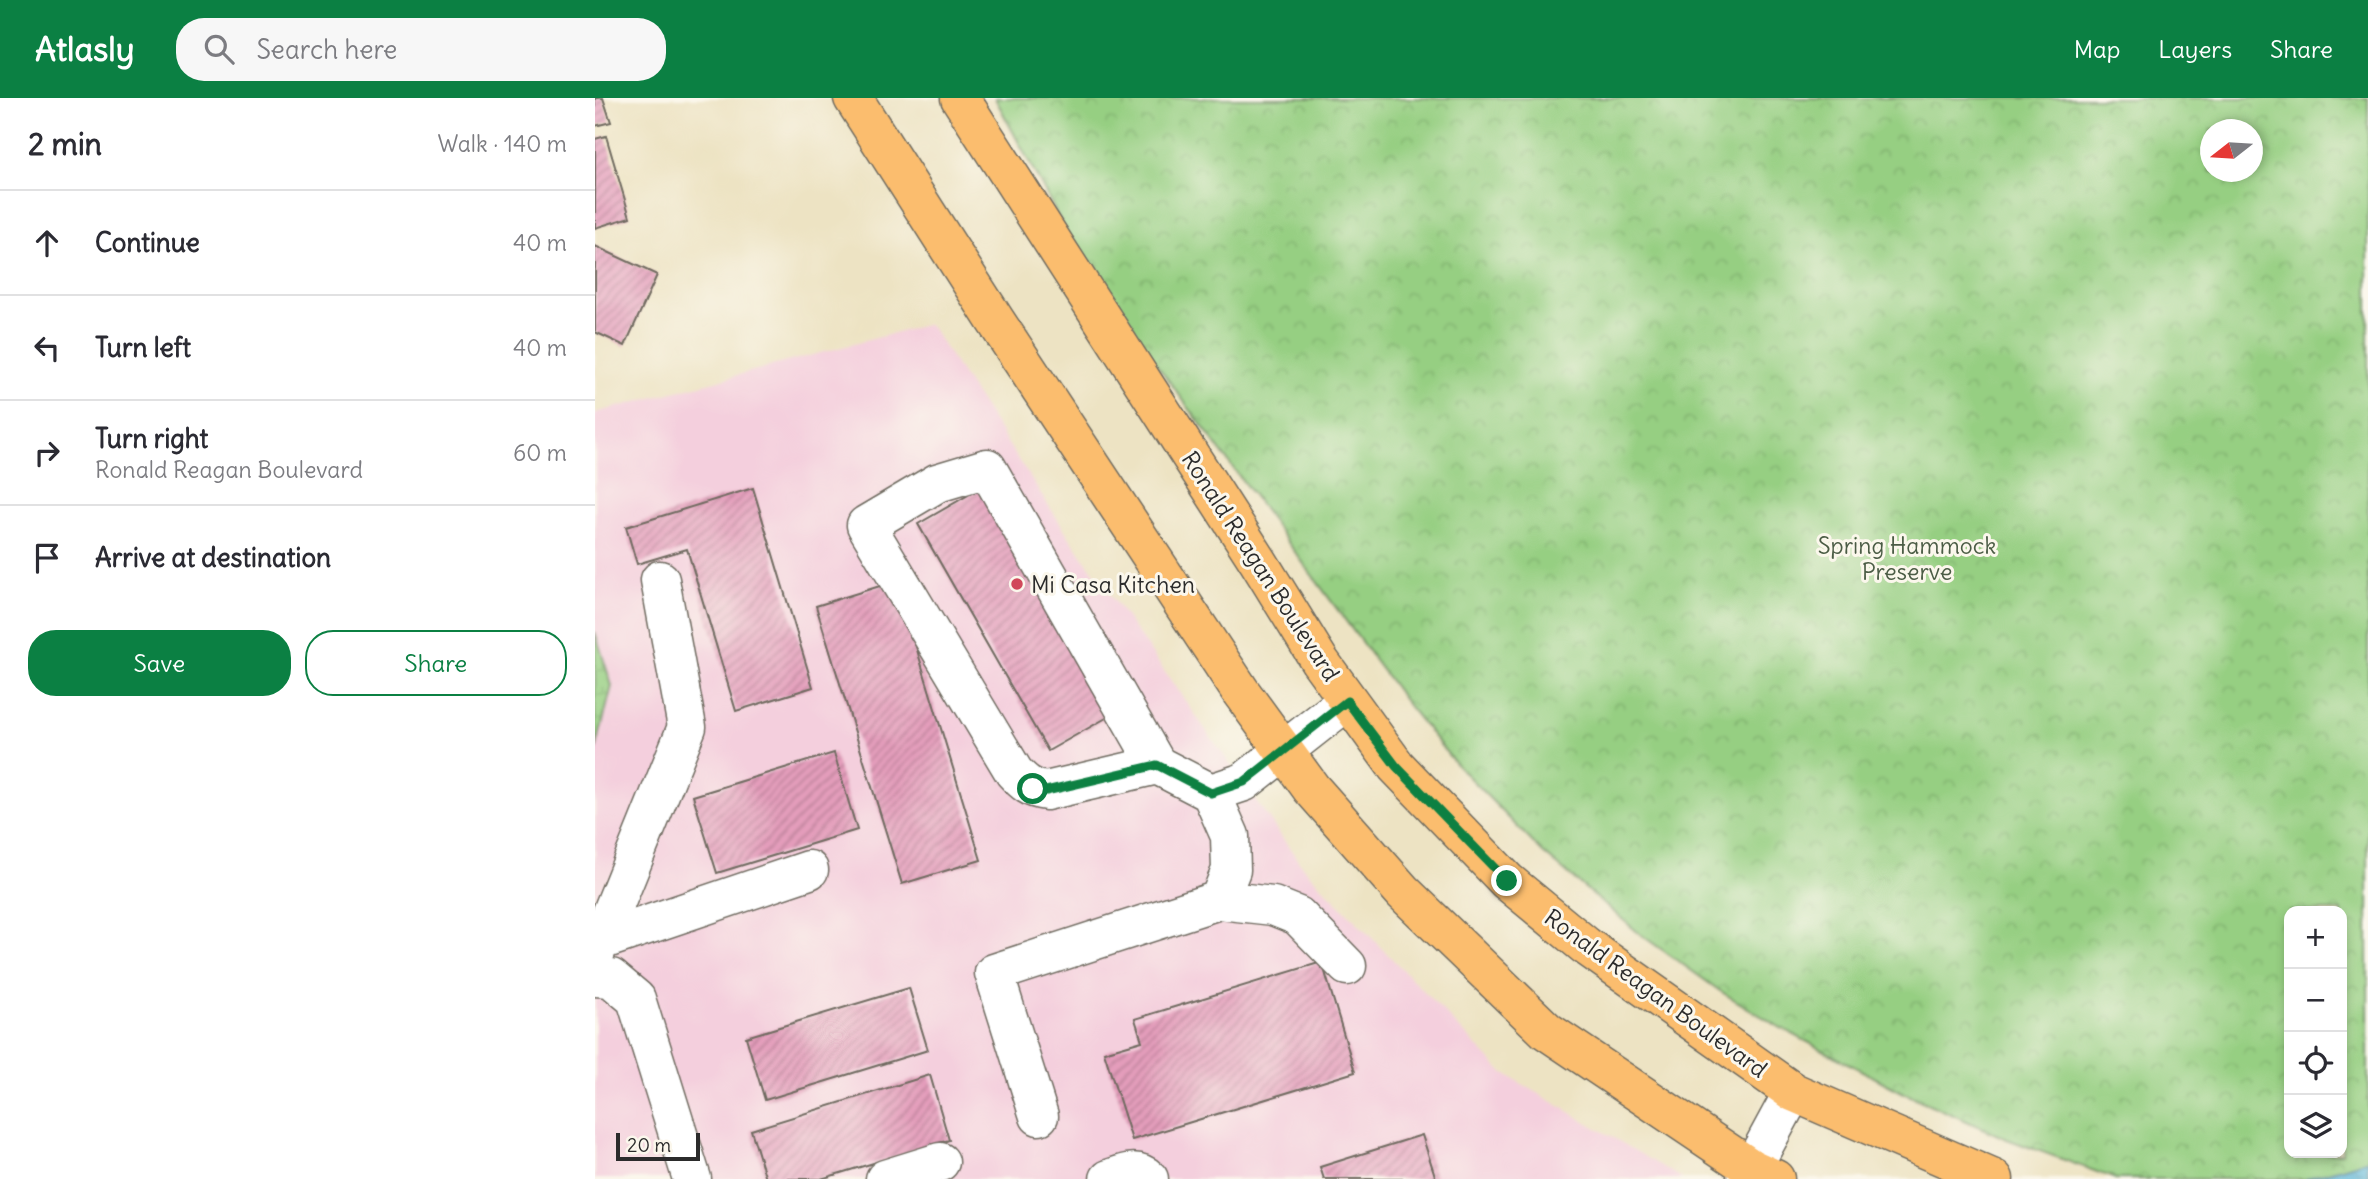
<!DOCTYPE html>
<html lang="en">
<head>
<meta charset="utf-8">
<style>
  body { margin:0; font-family:Delius,sans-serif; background:#f7f7f7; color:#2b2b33 }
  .controls { position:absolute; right:21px; bottom:21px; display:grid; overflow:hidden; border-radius:14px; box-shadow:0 4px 10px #0003 }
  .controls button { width:63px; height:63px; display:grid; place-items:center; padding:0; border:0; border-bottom:2px solid #e1e1e2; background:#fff; color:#2b2b33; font:35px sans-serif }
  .compass { position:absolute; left:1605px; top:21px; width:63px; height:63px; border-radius:50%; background:#fff; box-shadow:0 4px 10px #0003; rotate:253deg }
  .scale { position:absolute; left:21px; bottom:18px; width:84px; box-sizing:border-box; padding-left:7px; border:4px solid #2b2b2b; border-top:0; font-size:19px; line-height:24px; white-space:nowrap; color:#2b2b2b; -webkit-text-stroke:5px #fbf7ec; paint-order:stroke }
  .stop { position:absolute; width:21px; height:21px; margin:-16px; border:5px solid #0b8043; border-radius:50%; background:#fff }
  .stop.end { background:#0b8043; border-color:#fff; box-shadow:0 2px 7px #0008 }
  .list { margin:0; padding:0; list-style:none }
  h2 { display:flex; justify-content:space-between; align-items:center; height:91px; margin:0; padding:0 28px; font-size:30px }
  h2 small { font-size:23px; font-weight:400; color:#7c7c81 }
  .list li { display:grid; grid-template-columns:46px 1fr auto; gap:21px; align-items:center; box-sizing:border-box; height:105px; padding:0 28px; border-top:2px solid #e1e1e2 }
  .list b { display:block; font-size:26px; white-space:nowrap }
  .list p { margin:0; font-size:23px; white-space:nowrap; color:#7c7c81 }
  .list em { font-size:23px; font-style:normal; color:#7c7c81 }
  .actions { display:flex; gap:14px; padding:21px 28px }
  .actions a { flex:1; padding:16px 0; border:2px solid #0b8043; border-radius:28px; text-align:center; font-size:24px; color:#0b8043 }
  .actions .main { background:#0b8043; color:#fff }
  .icon { flex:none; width:38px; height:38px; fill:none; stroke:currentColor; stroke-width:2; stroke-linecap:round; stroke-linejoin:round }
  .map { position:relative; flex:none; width:1773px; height:1081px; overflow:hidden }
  header { display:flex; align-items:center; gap:42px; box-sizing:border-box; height:98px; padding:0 35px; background:#0b8043; color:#fff }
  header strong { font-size:33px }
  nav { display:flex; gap:38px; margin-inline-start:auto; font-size:24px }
  .search { width:490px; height:63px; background:#f7f7f7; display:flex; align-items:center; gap:18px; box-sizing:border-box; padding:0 24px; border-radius:28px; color:#7c7c81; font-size:26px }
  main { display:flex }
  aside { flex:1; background:#fff }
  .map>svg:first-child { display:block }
  .built { fill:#f4cfdd }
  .wetland { fill:url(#wetland-marsh); stroke:#607d56; stroke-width:2 }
  .park { fill:url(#park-crowns); stroke:#607d56; stroke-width:2; fill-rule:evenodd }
  .water { fill:url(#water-ripples); stroke:#457284; stroke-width:2 }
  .building { fill:url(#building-hatch) }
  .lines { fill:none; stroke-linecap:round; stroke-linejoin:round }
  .minor-casing { stroke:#6f6b60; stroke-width:41 }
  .major-casing { stroke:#6f6b60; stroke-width:41 }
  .minor { stroke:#fff; stroke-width:38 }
  .major { stroke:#fbbd6e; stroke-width:38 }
  .route { stroke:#0b8043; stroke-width:9 }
  .poi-dot { fill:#d1495b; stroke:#fbf7ec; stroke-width:2.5 }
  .labels { text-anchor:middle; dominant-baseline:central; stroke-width:6; stroke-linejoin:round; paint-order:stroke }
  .park-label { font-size:23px; fill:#4b5c45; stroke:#fbf7ec }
  .street-label { font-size:23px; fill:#2b2b2b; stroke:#fbf7ec }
  .poi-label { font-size:23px; fill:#2b2b2b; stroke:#fbf7ec; text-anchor:start }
</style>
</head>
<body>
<header>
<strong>Atlasly</strong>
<div class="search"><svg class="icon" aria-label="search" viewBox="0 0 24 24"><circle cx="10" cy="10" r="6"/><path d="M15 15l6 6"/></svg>Search here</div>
<nav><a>Map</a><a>Layers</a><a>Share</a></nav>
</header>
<main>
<aside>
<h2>2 min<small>Walk · 140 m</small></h2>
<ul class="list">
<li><svg class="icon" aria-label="ahead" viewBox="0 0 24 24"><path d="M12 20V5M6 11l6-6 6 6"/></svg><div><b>Continue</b></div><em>40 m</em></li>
<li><svg class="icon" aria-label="left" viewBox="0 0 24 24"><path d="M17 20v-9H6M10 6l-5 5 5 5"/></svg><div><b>Turn left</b></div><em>40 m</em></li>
<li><svg class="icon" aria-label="right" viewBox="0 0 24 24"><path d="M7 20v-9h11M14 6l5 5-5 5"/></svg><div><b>Turn right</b><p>Ronald Reagan Boulevard</p></div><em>60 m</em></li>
<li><svg class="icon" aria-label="arrive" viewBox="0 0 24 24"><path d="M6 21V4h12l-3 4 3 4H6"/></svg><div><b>Arrive at destination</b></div></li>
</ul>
<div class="actions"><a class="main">Save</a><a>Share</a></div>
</aside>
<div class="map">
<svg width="1773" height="1081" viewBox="0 0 1773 1081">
  <defs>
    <pattern id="wetland-marsh" width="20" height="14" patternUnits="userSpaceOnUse" patternTransform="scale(1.75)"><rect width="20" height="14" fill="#96cf82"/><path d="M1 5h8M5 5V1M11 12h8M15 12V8" fill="none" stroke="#81b270"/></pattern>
    <pattern id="park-crowns" width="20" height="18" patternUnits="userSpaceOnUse" patternTransform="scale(1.75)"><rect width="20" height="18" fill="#96cf82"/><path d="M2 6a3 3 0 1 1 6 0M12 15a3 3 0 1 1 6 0" fill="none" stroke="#81b270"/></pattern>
    <pattern id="water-ripples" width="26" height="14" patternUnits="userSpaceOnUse" patternTransform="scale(1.75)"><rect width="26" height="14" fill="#5fb9dc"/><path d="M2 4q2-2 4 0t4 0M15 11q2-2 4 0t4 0" fill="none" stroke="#4f97b3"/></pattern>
    <pattern id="building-hatch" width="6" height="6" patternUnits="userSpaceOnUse" patternTransform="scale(1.75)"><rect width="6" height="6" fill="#e49dbb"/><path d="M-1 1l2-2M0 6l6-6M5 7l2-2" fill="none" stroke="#b98098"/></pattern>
  </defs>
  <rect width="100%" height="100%" fill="#fbf7ec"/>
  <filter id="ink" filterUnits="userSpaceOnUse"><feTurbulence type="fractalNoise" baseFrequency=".0143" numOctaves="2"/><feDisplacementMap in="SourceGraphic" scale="14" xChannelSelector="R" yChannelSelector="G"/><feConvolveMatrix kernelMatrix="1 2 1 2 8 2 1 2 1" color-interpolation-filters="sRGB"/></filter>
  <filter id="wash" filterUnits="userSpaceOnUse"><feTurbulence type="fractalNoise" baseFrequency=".00686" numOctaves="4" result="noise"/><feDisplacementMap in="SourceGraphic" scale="28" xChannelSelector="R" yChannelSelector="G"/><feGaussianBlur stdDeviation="1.57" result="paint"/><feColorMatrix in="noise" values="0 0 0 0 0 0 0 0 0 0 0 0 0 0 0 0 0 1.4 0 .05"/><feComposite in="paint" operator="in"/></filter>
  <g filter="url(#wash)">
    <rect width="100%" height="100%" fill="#ede3c3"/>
    <path class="built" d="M334,226L477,443L708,769L907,974L1088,1081H0V655L17,588L0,534V315Z"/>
    <path class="wetland" d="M0,534L17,588L0,655Z"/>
    <path class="park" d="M400,0H1773V1081H1521L1412,1041L1309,995L1186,930L1125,893L1045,836L948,755L860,665L815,610L490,169ZM1616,32H1658V74H1616ZM1694,813H1747V1055H1694Z"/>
    <path class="water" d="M1773,1062V1081H1711L1713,1080Z"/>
    <g id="blocks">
      <path class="building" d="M0,0H8L16,24L0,28Z
        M11,38L35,119L0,130V41Z
        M0,148L62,177L30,248L0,234Z
        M389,388L520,615L453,653L323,426Z
        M158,390L218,589L141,613L92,451L42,466L31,429Z
        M301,483L386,762L307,786L221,508Z
        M239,655L262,732L122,775L98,698Z
        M727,864L760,974L537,1042L509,954L547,943L540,921Z
        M314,890L333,952L170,1002L151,939Z
        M335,977L354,1042L226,1081H171L156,1032Z
        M827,1037L841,1081H729L725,1069Z"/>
    </g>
  </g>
  <g filter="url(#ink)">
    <use href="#blocks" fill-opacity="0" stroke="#6f6b60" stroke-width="2"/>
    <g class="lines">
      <g class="minor-casing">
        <path id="minor" d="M562,667L451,693C436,691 429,685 419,674L271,427L342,385L392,370L562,667L616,695L649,684L752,603
          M624,802L678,808L703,818L752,868
          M5,843L214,772
          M0,856L92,629L65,482
          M0,879L16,880L41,901L97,1081
          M444,1018L399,875L624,802L636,772L635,738L616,695
          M290,1081L345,1064
          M514,1081C528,1076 542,1069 554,1081
          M1151,1081L1198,994"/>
      </g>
      <g class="major-casing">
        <path id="major" d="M258,0L400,222L646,594L716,690L808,794L952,933L1156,1070L1180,1081
          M365,0L663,463L724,562L801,668L912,783L991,848L1198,994L1399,1081"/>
      </g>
      <use href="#minor" class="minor"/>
      <use href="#major" class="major"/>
    </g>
  </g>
  <g class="lines" filter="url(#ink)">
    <path class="route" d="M438,691L451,693L562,667L616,695L649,684L752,603L801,668L912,783"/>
  </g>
  <circle class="poi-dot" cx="422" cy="486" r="7"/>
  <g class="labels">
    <g class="park-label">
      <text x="1312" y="447">Spring Hammock<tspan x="1312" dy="26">Preserve</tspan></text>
    </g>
    <g class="street-label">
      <text transform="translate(666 468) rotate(57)">Ronald Reagan Boulevard</text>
      <text transform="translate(1061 895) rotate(36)">Ronald Reagan Boulevard</text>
    </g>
    <g class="poi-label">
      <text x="436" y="486">Mi Casa Kitchen</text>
    </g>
  </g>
</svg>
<div class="controls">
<button>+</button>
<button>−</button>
<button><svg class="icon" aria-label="locate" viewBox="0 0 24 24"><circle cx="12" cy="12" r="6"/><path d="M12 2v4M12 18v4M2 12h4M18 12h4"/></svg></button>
<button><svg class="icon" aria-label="layers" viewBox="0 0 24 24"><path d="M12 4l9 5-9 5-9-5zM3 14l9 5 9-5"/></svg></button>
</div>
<svg class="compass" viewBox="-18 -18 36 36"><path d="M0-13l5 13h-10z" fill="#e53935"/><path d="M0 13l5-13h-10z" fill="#7c7c81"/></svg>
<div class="scale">20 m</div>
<div class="stop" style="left:438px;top:691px"></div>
<div class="stop end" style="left:912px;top:783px"></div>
</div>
</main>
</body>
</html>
